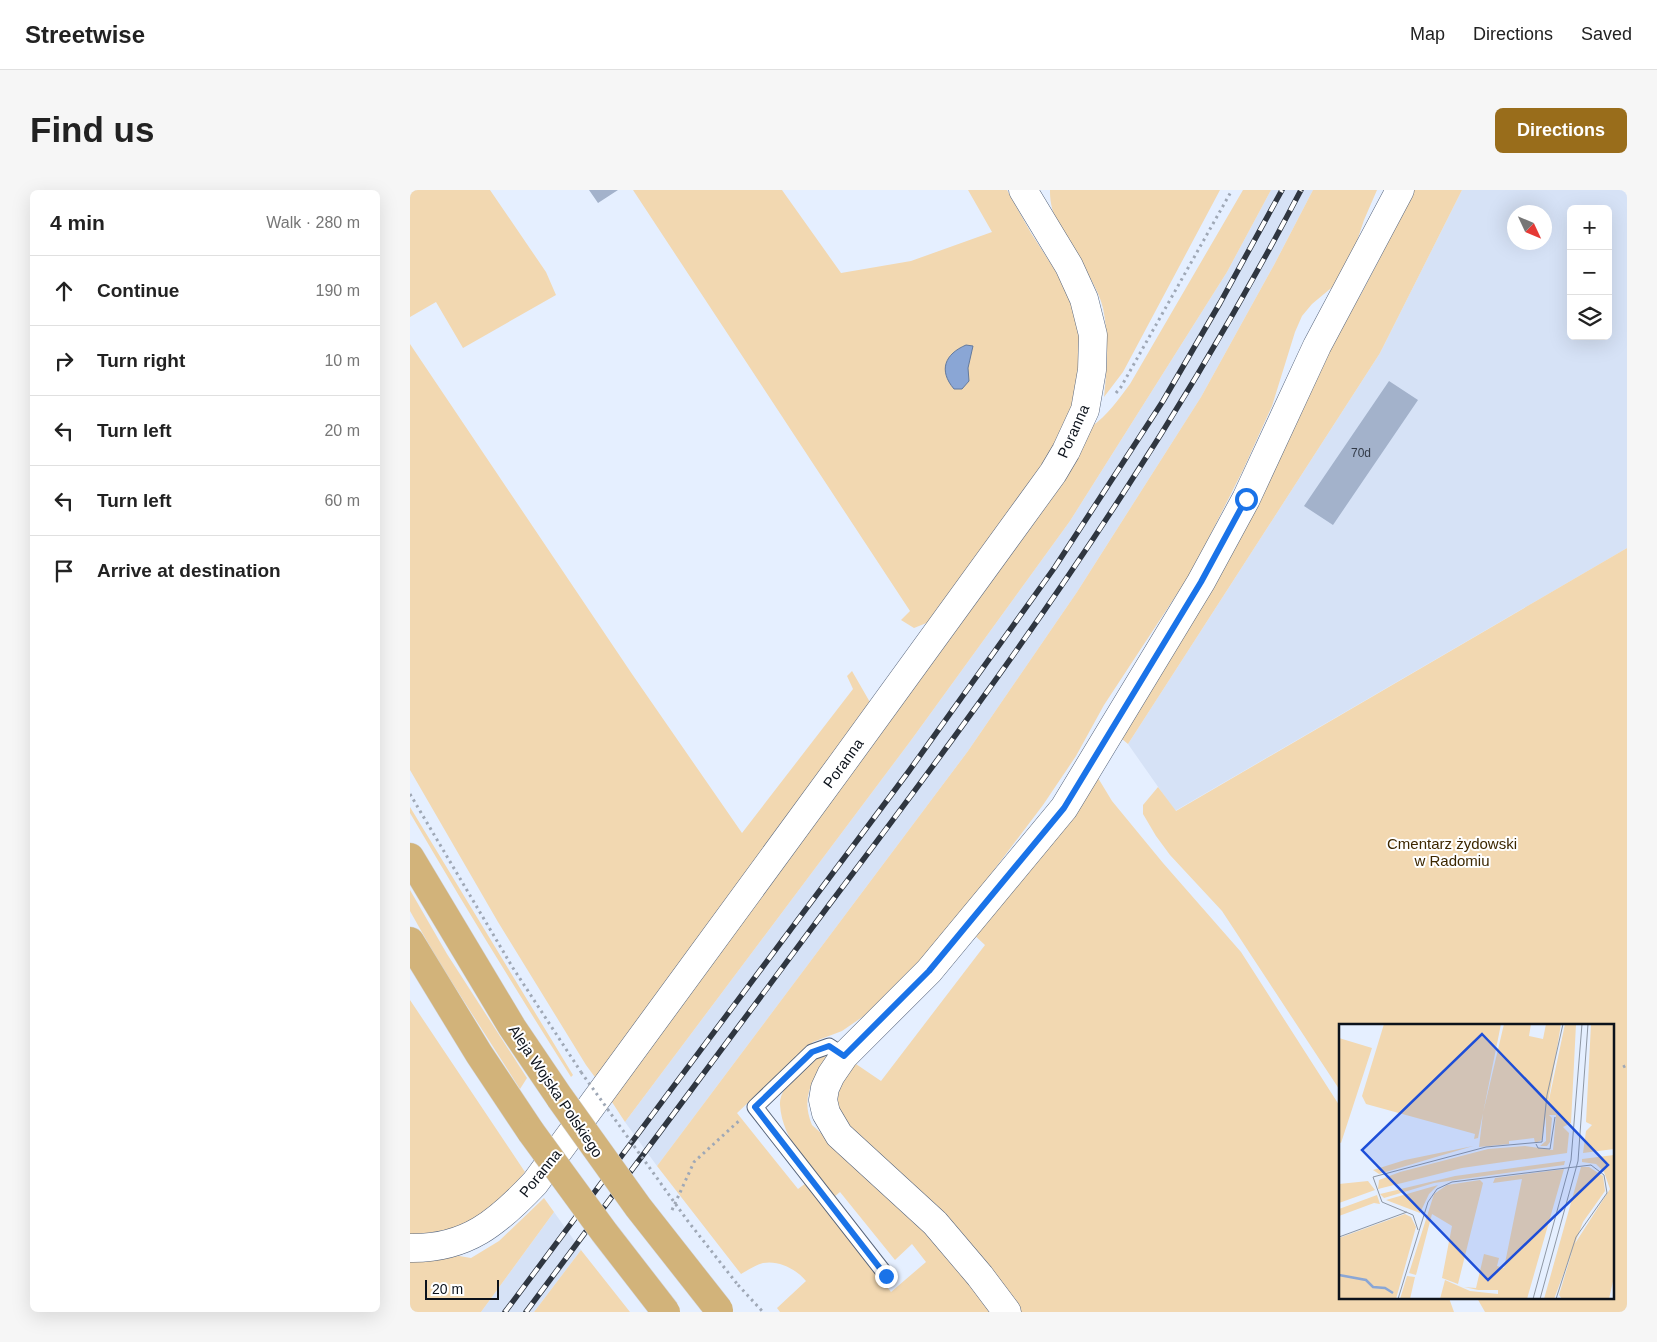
<!DOCTYPE html>
<html lang="en">
<head>
<meta charset="utf-8">
<style>
  body { margin:0; font-family:Arial,sans-serif; background:#f6f6f6; color:#222 }
  .controls { position:absolute; right:15px; top:15px; display:grid; overflow:hidden; border-radius:8px; box-shadow:0 5px 20px #0002 }
  .controls button { width:45px; height:45px; display:grid; place-items:center; padding:0; border:0; border-bottom:1px solid #e0e0e0; background:#fff; color:#222; font:25px sans-serif }
  .compass { position:absolute; left:1097px; top:15px; width:45px; height:45px; border-radius:50%; background:#fff; box-shadow:0 5px 20px #0002; rotate:134deg }
  .scale { position:absolute; left:15px; bottom:12px; width:74px; box-sizing:border-box; padding-left:5px; border:2px solid #0c121b; border-top:0; font-size:14px; line-height:18px; white-space:nowrap; color:#0c121b; -webkit-text-stroke:4px #fff; paint-order:stroke }
  .stop { position:absolute; width:15px; height:15px; margin:-11px; border:4px solid #1a73e8; border-radius:50%; background:#fff }
  .stop.end { background:#1a73e8; border-color:#fff; box-shadow:0 1px 5px #0008 }
  .list { margin:0; padding:0; list-style:none }
  h2 { display:flex; justify-content:space-between; align-items:center; height:65px; margin:0; padding:0 20px; font-size:21px }
  h2 small { font-size:16px; font-weight:400; color:#767676 }
  .list li { display:grid; grid-template-columns:32px 1fr auto; gap:15px; align-items:center; box-sizing:border-box; height:70px; padding:0 20px; border-top:1px solid #e0e0e0 }
  .list b { display:block; font-size:19px; white-space:nowrap }
  .list em { font-size:16px; font-style:normal; color:#767676 }
  .icon { flex:none; width:28px; height:28px; fill:none; stroke:currentColor; stroke-width:2; stroke-linecap:round; stroke-linejoin:round }
  .map { position:relative; flex:none; width:1217px; height:1122px; overflow:hidden; border-radius:8px }
  header { display:flex; align-items:center; gap:30px; box-sizing:border-box; height:70px; padding:0 25px; background:#fff; border-bottom:1px solid #e0e0e0 }
  header strong { font-size:24px }
  nav { display:flex; gap:28px; margin-inline-start:auto; font-size:18px }
  .intro { display:flex; align-items:center; justify-content:space-between; box-sizing:border-box; height:120px; padding:0 30px }
  h1 { margin:0; font-size:35px }
  .button { padding:12px 22px; border-radius:8px; background:#996d1b; color:#fff; font-size:18px; font-weight:700 }
  main { display:flex; gap:30px; padding:0 30px }
  aside { flex:1; background:#fff; border-radius:8px; box-shadow:0 5px 20px #0002 }
  .map>svg:first-child { display:block }
  .built { fill:#d6e2f6; fill-rule:evenodd }
  .green { fill:#f2d8b1 }
  .water { fill:#8aa6d5; stroke:#647a9d }
  .building { fill:#a3b2cb }
  .lines { fill:none; stroke-linecap:round; stroke-linejoin:round }
  .lane-casing { stroke:#56647b; stroke-width:17 }
  .street-casing { stroke:#56647b; stroke-width:29 }
  .primary-casing { stroke:#d3d4d6; stroke-width:29 }
  .path { stroke:#9fa8b6; stroke-width:3; stroke-dasharray:2.5 4; stroke-linecap:butt }
  .lane { stroke:#fff; stroke-width:15 }
  .street { stroke:#fff; stroke-width:28 }
  .primary { stroke:#d2b37a; stroke-width:28 }
  .rail-casing { stroke:#2f3640; stroke-width:5.5 }
  .rail { stroke:#fff; stroke-width:4; stroke-dasharray:11; stroke-linecap:butt }
  .primary-bridge-casing { stroke:#d3d4d6; stroke-width:29; stroke-linecap:butt }
  .path-bridge { stroke:#9fa8b6; stroke-width:3; stroke-dasharray:2.5 4; stroke-linecap:butt }
  .primary-bridge { stroke:#d2b37a; stroke-width:28 }
  .route { stroke:#1a73e8; stroke-width:6 }
  .labels { text-anchor:middle; dominant-baseline:central; stroke-width:4; stroke-linejoin:round; paint-order:stroke }
  .number-label { font-size:12px; fill:#323a47 }
  .street-label { font-size:15px; fill:#0c121b; stroke:#fff }
  .park-label { font-size:15px; fill:#3d2700; stroke:#fff }
  .inset-river { fill:none; stroke:#8aa6d5; stroke-width:2.5 }
  .inset-road { fill:none; stroke:#8e97a4; stroke-width:1 }
  .view { fill:#1d4ed8; fill-opacity:0.15; stroke:#1d4ed8; stroke-width:2.5 }
  .inset-edge { fill:none; stroke:#0c121b; stroke-width:2.5 }
</style>
</head>
<body>
<header>
<strong>Streetwise</strong>
<nav><a>Map</a><a>Directions</a><a>Saved</a></nav>
</header>
<div class="intro"><h1>Find us</h1><a class="button">Directions</a></div>
<main>
<aside>
<h2>4 min<small>Walk · 280 m</small></h2>
<ul class="list">
<li><svg class="icon" aria-label="ahead" viewBox="0 0 24 24"><path d="M12 20V5M6 11l6-6 6 6"/></svg><div><b>Continue</b></div><em>190 m</em></li>
<li><svg class="icon" aria-label="right" viewBox="0 0 24 24"><path d="M7 20v-9h11M14 6l5 5-5 5"/></svg><div><b>Turn right</b></div><em>10 m</em></li>
<li><svg class="icon" aria-label="left" viewBox="0 0 24 24"><path d="M17 20v-9H6M10 6l-5 5 5 5"/></svg><div><b>Turn left</b></div><em>20 m</em></li>
<li><svg class="icon" aria-label="left" viewBox="0 0 24 24"><path d="M17 20v-9H6M10 6l-5 5 5 5"/></svg><div><b>Turn left</b></div><em>60 m</em></li>
<li><svg class="icon" aria-label="arrive" viewBox="0 0 24 24"><path d="M6 21V4h12l-3 4 3 4H6"/></svg><div><b>Arrive at destination</b></div></li>
</ul>
</aside>
<div class="map">
<svg width="1217" height="1122" viewBox="0 0 1217 1122">
  <rect width="100%" height="100%" fill="#e5efff"/>
  <path class="built" d="M861,0H903L864,75L791,207L667,402L558,561L247,976L215,932L502,549L660,331L817,82Z
    M1052,0H1217V358L765,621L718,554L970,163ZM1161,19H1198V146H1161ZM1104,22H1134V52H1104Z
    M144,1022L171,1060L124,1122H71Z"/>
  <path class="green" d="M0,0H80L136,82L146,105L53,158L26,112L0,127Z
    M223,0H372L431,83L501,71L582,42L558,0H597L621,43L645,80L664,115L672,167L661,225L628,285L519,432L504,438L491,430L500,421Z
    M640,0H810L713,182L694,207C697,178 699,147 693,118C683,77 639,44 640,0Z
    M833,0H861L817,82L660,331L502,549L215,932L200,909L681,237C698,225 708,210 720,194Z
    M903,0H967L954,30L942,66L926,94L902,114L892,126L885,142L862,216L833,280L782,381L694,515L666,566L633,615L556,717L480,808L432,841L403,852L327,923L388,999L396,993L481,1102L516,1072L502,1054L485,1070L430,1002L424,1007C403,982 372,950 370,915C369,905 378,892 385,885C395,874 405,866 420,866C403,889 390,906 402,935L485,1009L535,1061L581,1122H370L367,1118L396,1091C386,1079 369,1070 353,1073C346,1075 338,1080 331,1084L247,976L558,561L667,402L791,207L864,75Z
    M1001,0H1052L970,163L718,554L706,544L921,149L950,106L972,64L982,33Z
    M0,154L222,484L332,643L443,499L437,486L442,481L461,514L187,890L176,875L88,732L0,580Z
    M1217,358V1122H1075L1067,1108H1203V836H931V902L812,721L760,665L746,646L733,624V615L748,597L766,621Z
    M685,583L702,611L753,673L831,762L931,918V1108H1039L1044,1122H611L599,1105L442,939C438,933 431,925 429,918C424,901 436,886 443,872L471,891L575,755L562,743Z
    M0,617L163,885L161,887C106,800 52,712 0,623Z
    M0,700L37,764L117,888L110,899L27,769L0,721Z
    M0,810L115,982C97,1004 77,1027 49,1036C36,1041 20,1042 7,1045L0,1044Z
    M134,1008L144,1022L71,1122H0V1071L49,1066L61,1068L89,1051Z
    M171,1060L220,1122H124Z"/>
  <path class="water" d="M556,155L563,156L558,178L559,191L552,199H544C528,180 535,164 556,155Z"/>
  <path class="building" d="M179,0H208L188,13Z
    M979,191L1008,210L923,335L894,316Z"/>
  <g class="lines">
    <g class="lane-casing">
      <path id="lane" d="M434,866L419,856L402,862L345,917L477,1086"/>
    </g>
    <g class="street-casing">
      <path id="street" d="M0,1058C57,1059 88,1032 125,993L431,575L643,283L656,261L675,220L682,180L683,145L674,109L659,76L613,0
        M597,1122L570,1086L525,1033L429,945L416,923L413,910L415,898L421,885L434,866L519,781L654,618L791,392L836,309L907,156L990,0"/>
    </g>
    <g class="primary-casing">
      <path id="primary" d="M0,667L102,837L150,908
        M0,751L69,864L121,942"/>
    </g>
    <path class="path" d="M706,203L711,197L822,0
      M0,604L103,778L171,882
      M1213,877L1217,875
      M262,1020L284,972L331,929
      M328,1095L353,1122"/>
    <use href="#lane" class="lane"/>
    <use href="#street" class="street"/>
    <use href="#primary" class="primary"/>
    <g class="rail-casing">
      <path id="rail" d="M95,1122L499,581L645,377L753,211L810,113L872,0
        M116,1122C217,986 318,851 419,715C521,580 622,444 714,302C778,204 837,103 891,0"/>
    </g>
    <use href="#rail" class="rail"/>
    <g class="primary-bridge-casing">
      <path id="primary-bridge" d="M150,908L228,1017L309,1120
        M121,942L194,1042L256,1122"/>
    </g>
    <path class="path-bridge" d="M171,882L277,1030L328,1095"/>
    <use href="#primary-bridge" class="primary-bridge"/>
  </g>
  <g class="lines">
    <path class="route" d="M476,1086L345,917L402,862L419,856L434,866L519,781L654,618L791,392L836,309"/>
  </g>
  <g class="labels">
    <g class="number-label">
      <text x="951" y="263">70d</text>
    </g>
    <g class="street-label">
      <text transform="translate(663 241) rotate(-66)">Poranna</text>
      <text transform="translate(433 573) rotate(-54)">Poranna</text>
      <text transform="translate(146 901) rotate(56)">Aleja Wojska Polskiego</text>
      <text transform="translate(130 983) rotate(-51)">Poranna</text>
    </g>
    <g class="park-label">
      <text x="1042" y="653">Cmentarz żydowski<tspan x="1042" dy="17">w Radomiu</tspan></text>
    </g>
  </g>
  <g transform="translate(929 834)">
    <rect width="275" height="275" fill="#e5efff"/>
    <path d="M45,0H162L139,114L135,115L136,110L27,80L23,72ZM165,0H192L190,12L204,15L207,0H222L203,116L196,119L195,114L170,117V120L140,123L144,89ZM226,0H237L232,99L224,103L230,109L228,129L123,144L39,165L40,156L61,148L149,125L186,122L214,126L217,91H210L213,94L211,118L208,122H201L207,117V90ZM252,0H275V125L244,129L247,107L253,101L247,98ZM0,14L33,24L2,119L0,118ZM134,122L40,150L34,146L66,136ZM275,131V253L270,275H223L220,271L235,221L271,165L265,148L257,140L243,138V135ZM226,137L225,141L95,159L45,174L41,170L116,152ZM242,143H250L264,152L266,167L244,198L215,275H205ZM225,145L188,275H101L106,256L131,267L159,270V266H139L125,263L137,264L145,230L160,234L158,242L165,244L183,155L154,159L156,154ZM141,156L144,159L119,260L103,254L113,202L93,190L77,251L70,249L95,170L108,161ZM29,157L36,166L0,179V160ZM99,161L90,170L81,189L47,176ZM38,171L41,180L35,179L0,192V185ZM66,190L72,193L77,203L57,275H0V214ZM68,252L76,253L71,275H61Z" fill="#f2d8b1"/>
    <path class="inset-river" d="M0,251L27,256L34,263L46,264L54,269"/>
    <path class="inset-road" d="M197,120L199,124L211,125L216,93M79,206L74,191L43,178L34,153L147,123L203,118L208,71L224,0M0,213L68,188M59,275L89,178L98,165L113,158L252,141L265,151L268,169L237,213L217,275M194,275L232,136L243,0M201,275L239,137L249,0"/>
    <path class="view" d="M143,10L269,141L149,256L23,126Z"/>
    <rect width="275" height="275" class="inset-edge"/>
  </g>
</svg>
<div class="controls">
<button>+</button>
<button>−</button>
<button><svg class="icon" aria-label="layers" viewBox="0 0 24 24"><path d="M12 4l9 5-9 5-9-5zM3 14l9 5 9-5"/></svg></button>
</div>
<svg class="compass" viewBox="-18 -18 36 36"><path d="M0-13l5 13h-10z" fill="#e53935"/><path d="M0 13l5-13h-10z" fill="#767676"/></svg>
<div class="scale">20 m</div>
<div class="stop" style="left:836px;top:309px"></div>
<div class="stop end" style="left:476px;top:1086px"></div>
</div>
</main>
</body>
</html>
